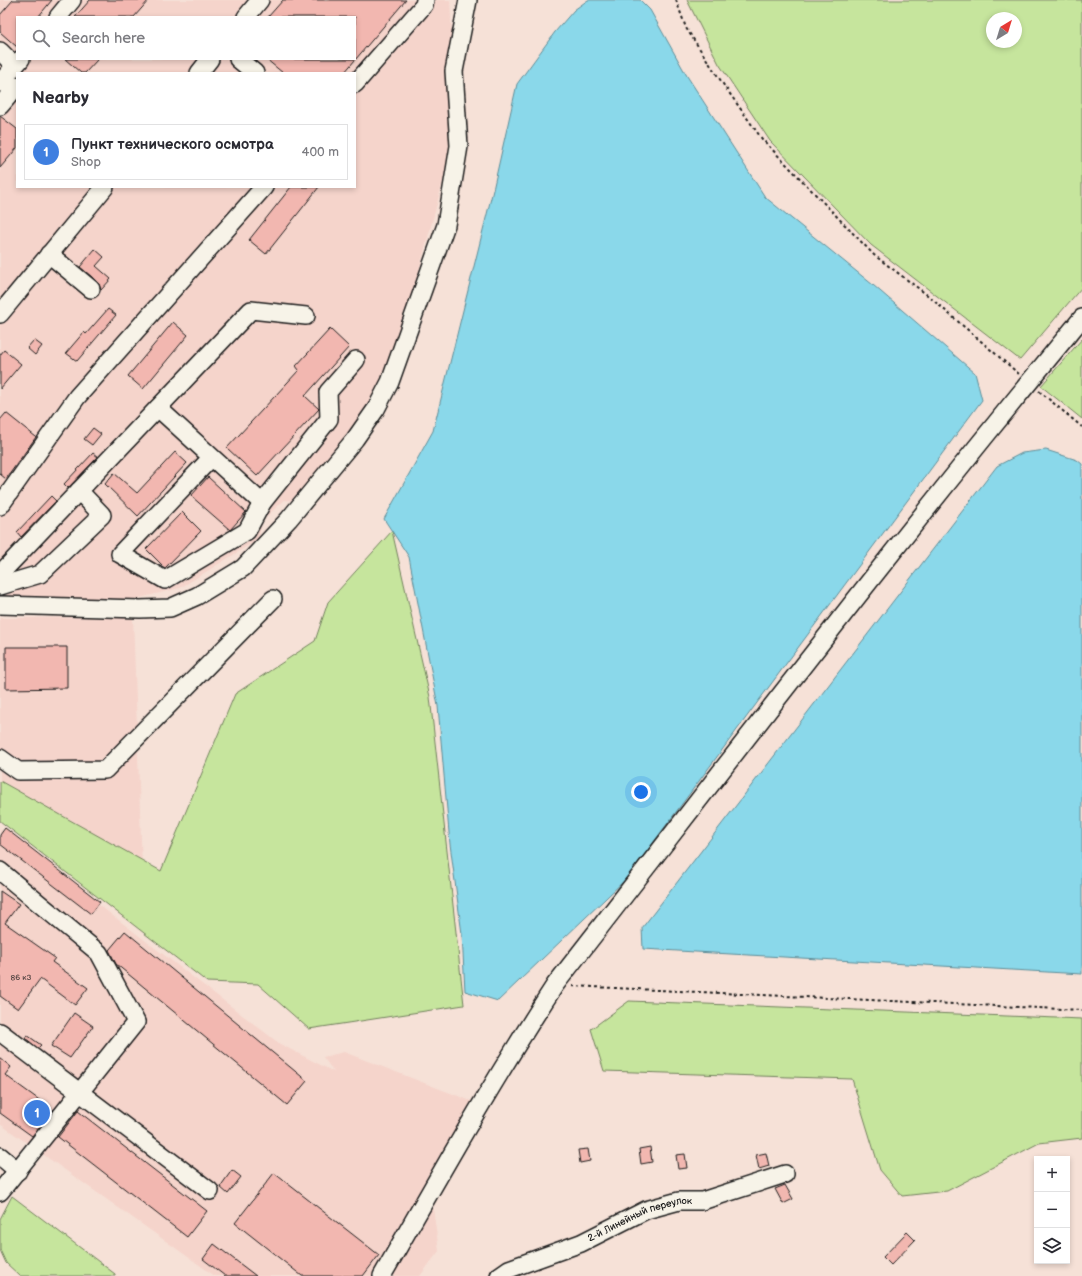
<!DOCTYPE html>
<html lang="en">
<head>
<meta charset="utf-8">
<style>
  body { margin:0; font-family:"Balsamiq Sans",sans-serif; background:#f2f2f3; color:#2b2b33 }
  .controls { position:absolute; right:12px; bottom:12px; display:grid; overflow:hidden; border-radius:0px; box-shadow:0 2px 6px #0003 }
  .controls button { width:36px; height:36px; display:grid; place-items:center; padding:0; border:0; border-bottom:1px solid #e1e1e2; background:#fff; color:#2b2b33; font:20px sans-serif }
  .compass { position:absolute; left:986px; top:12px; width:36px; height:36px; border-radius:50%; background:#fff; box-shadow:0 2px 6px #0003; rotate:38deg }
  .you { position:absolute; left:641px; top:792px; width:14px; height:14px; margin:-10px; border:3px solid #fff; border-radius:50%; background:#1a73e8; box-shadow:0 0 0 6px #1a73e833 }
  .badge { display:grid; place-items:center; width:26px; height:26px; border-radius:50%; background:#ea580c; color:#fff; font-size:13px; font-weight:700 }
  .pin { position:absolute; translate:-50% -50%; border:2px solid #fff; box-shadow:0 1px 4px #0006 }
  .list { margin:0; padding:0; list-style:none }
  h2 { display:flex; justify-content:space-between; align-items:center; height:52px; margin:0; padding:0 16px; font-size:17px }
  h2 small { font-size:13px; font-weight:400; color:#7c7c81 }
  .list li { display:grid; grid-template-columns:26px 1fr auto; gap:12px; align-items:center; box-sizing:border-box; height:56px; margin:0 8px 8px; padding:0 8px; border:1px solid #e1e1e2; border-radius:0px }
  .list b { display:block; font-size:15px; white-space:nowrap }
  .list p { margin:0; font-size:13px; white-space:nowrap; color:#7c7c81 }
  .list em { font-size:13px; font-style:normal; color:#7c7c81 }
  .icon { flex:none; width:22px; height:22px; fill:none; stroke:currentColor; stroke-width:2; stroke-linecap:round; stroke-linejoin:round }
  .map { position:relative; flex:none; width:1082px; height:1276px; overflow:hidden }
  .search { position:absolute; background:#fff; box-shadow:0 2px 6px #0003; left:16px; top:16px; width:340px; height:44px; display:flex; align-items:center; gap:10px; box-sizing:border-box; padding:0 14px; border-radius:0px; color:#7c7c81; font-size:15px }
  .panel { position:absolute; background:#fff; box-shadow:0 2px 6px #0003; left:16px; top:72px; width:340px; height:116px; border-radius:0px }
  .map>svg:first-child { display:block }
  .built { fill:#f5d4cb; fill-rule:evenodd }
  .green { fill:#c6e59d; stroke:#71805c; fill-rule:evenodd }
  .water { fill:#8ad8ea; stroke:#5e8d98 }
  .building { fill:#f2b7b0; stroke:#1c1c1c }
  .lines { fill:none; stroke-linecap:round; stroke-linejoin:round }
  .minor-casing { stroke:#1c1c1c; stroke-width:20 }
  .path { stroke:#1c1c1c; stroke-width:2; stroke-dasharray:3 3; stroke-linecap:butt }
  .minor { stroke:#f7f3e8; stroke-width:17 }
  .labels { text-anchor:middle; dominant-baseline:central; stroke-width:4; stroke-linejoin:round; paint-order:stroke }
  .number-label { font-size:8px; fill:#524341 }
  .street-label { font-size:10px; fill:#1c1c1c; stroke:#f7f3e8 }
</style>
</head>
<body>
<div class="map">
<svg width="1082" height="1276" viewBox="0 0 1082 1276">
  <rect width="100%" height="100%" fill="#f6e1d7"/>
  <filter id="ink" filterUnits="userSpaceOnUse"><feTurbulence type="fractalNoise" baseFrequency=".025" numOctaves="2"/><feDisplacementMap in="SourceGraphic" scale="8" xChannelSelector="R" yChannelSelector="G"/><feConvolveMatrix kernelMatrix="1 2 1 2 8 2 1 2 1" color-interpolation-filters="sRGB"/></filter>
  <g filter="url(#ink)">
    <path class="built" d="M0,0H450L457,129L398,349L365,414L295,501L284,500L262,521L259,539L180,588L123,602L0,613ZM17,17H355V59H17ZM17,73H355V187H17Z
      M133,617L143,895L0,789V618Z
      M0,829L280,1044L334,1072L323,1057L344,1052L479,1104L433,1208L439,1251L420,1276H215L0,1124Z"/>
    <path class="green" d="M687,0H1082V287L1020,360L871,245L770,141L719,64ZM992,18H1016V42H992Z
      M1082,339V419L1041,386Z
      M392,531L430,697L464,1005L309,1029L258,984L207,982L0,821V781L161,871L235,694L315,641L328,602Z
      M629,1001L1082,1019V1138L1039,1143L947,1191L902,1196L880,1170L852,1079L604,1071L591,1029Z
      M12,1196L115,1274V1276H20L6,1263L0,1250V1219Z"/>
    <path class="water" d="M588,0H640L650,10L687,76L765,197L873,285L975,373L982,400L627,878L498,1001L465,991L462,934L450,844L438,706L409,557L384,519L433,431L493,190L517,84L555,32L574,10Z
      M1046,450L1077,460L1082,464V974L643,949L642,928L997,466L1022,453Z"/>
    <path class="building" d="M13,0H52L38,17H17V47L0,32V15Z
      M90,0H149L134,17H75Z
      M283,0H406L344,73H283L266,59H355V17H268Z
      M65,59H98L85,73H81Z
      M0,116L17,129V148L0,168Z
      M291,187H319L266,254L249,240Z
      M95,249L104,257L96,266L111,279L101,290L98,282L80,267Z
      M108,309L116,315L77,361L66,353L84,332L86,334Z
      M173,322L188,335L143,389L128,376Z
      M330,329L349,347L305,396L319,409L257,476L227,448L299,370L296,366Z
      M34,340L42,346L35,355L27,348Z
      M4,350L21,364L0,389V355Z
      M6,413L36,437L6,479L0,474V420Z
      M93,428L101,434L92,445L84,439Z
      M175,452L187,463L138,516L105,484L114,473L137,493Z
      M93,453L98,457L68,488L64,484Z
      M208,477L246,512L230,530L191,496Z
      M51,496L56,501L21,537L17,532Z
      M182,512L201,531L165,568L146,549Z
      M6,647H67V688L6,689Z
      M5,828L100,902L91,914L0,844V835Z
      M0,891L19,904L5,923L55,958L52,962L88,988L75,1005L40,979L18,1009L0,996Z
      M125,931L307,1081L287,1105L116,964L109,950Z
      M74,1013L93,1026L70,1058L51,1046Z
      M27,1035L41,1045L38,1048L25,1038Z
      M0,1058L11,1067L5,1075L53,1110L32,1136L0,1113Z
      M78,1111L207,1211L187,1237L58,1137Z
      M650,1147L652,1162L641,1164L639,1149Z
      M588,1149L590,1161L580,1163L578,1150Z
      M766,1153L769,1166L759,1169L756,1155Z
      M685,1154L687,1168L678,1169L676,1155Z
      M232,1170L241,1177L228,1194L220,1187Z
      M274,1173L379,1255L363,1276H302L235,1223Z
      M785,1185L793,1199L783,1204L775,1189Z
      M907,1232L915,1240L891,1265L883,1257Z
      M214,1244L256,1276H225L203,1259Z"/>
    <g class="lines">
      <g class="minor-casing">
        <g id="minor">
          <path d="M58,17L72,0"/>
          <path d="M246,17L260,0"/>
          <path d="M0,51L15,66"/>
          <path d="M238,59L255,73"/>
          <path d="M199,73L210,59"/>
          <path d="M0,83L21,59"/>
          <path d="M355,84L424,5L425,0"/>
          <path d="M0,106L17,86"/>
          <path d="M49,254L91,289"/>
          <path d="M0,314L105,187"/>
          <path d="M158,408L262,503"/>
          <path d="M211,458L120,554L165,580L247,531L262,503L329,419L328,392L356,360"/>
          <path d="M0,506L77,397L264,187"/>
          <path d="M0,574L251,310L306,316"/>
          <path d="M0,586L40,574L102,515L79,491"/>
          <path d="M0,605L140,609L170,608L197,596L243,568L289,519L355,439L376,409L390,382L446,225L459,146L454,71L468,0"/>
          <path d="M0,758L18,771L105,770L273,599"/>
          <path d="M0,871L99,953L136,1022L0,1192"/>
          <path d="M0,1032L210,1191"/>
          <path d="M0,1156L18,1171"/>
          <path d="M382,1276C438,1178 493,1080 555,985C729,762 901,536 1082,318"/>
          <path id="s1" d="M499,1276L509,1269L581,1243L646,1210L679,1201H702L785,1174"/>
        </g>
      </g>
      <path class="path" d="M676,0L686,28L725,87L762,139L874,255L926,294L1019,374
        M1039,391L1082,427
        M572,986L1082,1010"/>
      <use href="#minor" class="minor"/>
    </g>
  </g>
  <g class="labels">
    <g class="number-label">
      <text x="21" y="977">86 к3</text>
    </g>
    <g class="street-label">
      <text stroke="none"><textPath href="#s1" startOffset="153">2-й Линейный переулок</textPath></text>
    </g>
  </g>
</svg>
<div class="controls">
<button>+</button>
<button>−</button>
<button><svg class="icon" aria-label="layers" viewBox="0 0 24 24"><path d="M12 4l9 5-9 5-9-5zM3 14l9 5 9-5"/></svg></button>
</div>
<svg class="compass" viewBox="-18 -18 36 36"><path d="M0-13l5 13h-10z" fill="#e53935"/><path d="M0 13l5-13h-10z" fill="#7c7c81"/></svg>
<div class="you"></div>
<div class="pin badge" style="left:37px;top:1113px;background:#3f7fe0">1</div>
<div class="search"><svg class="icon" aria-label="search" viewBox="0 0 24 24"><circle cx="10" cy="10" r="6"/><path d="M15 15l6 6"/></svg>Search here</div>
<section class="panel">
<h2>Nearby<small></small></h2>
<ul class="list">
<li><span class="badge" style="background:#3f7fe0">1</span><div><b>Пункт технического осмотра</b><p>Shop</p></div><em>400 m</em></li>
</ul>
</section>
</div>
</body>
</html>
